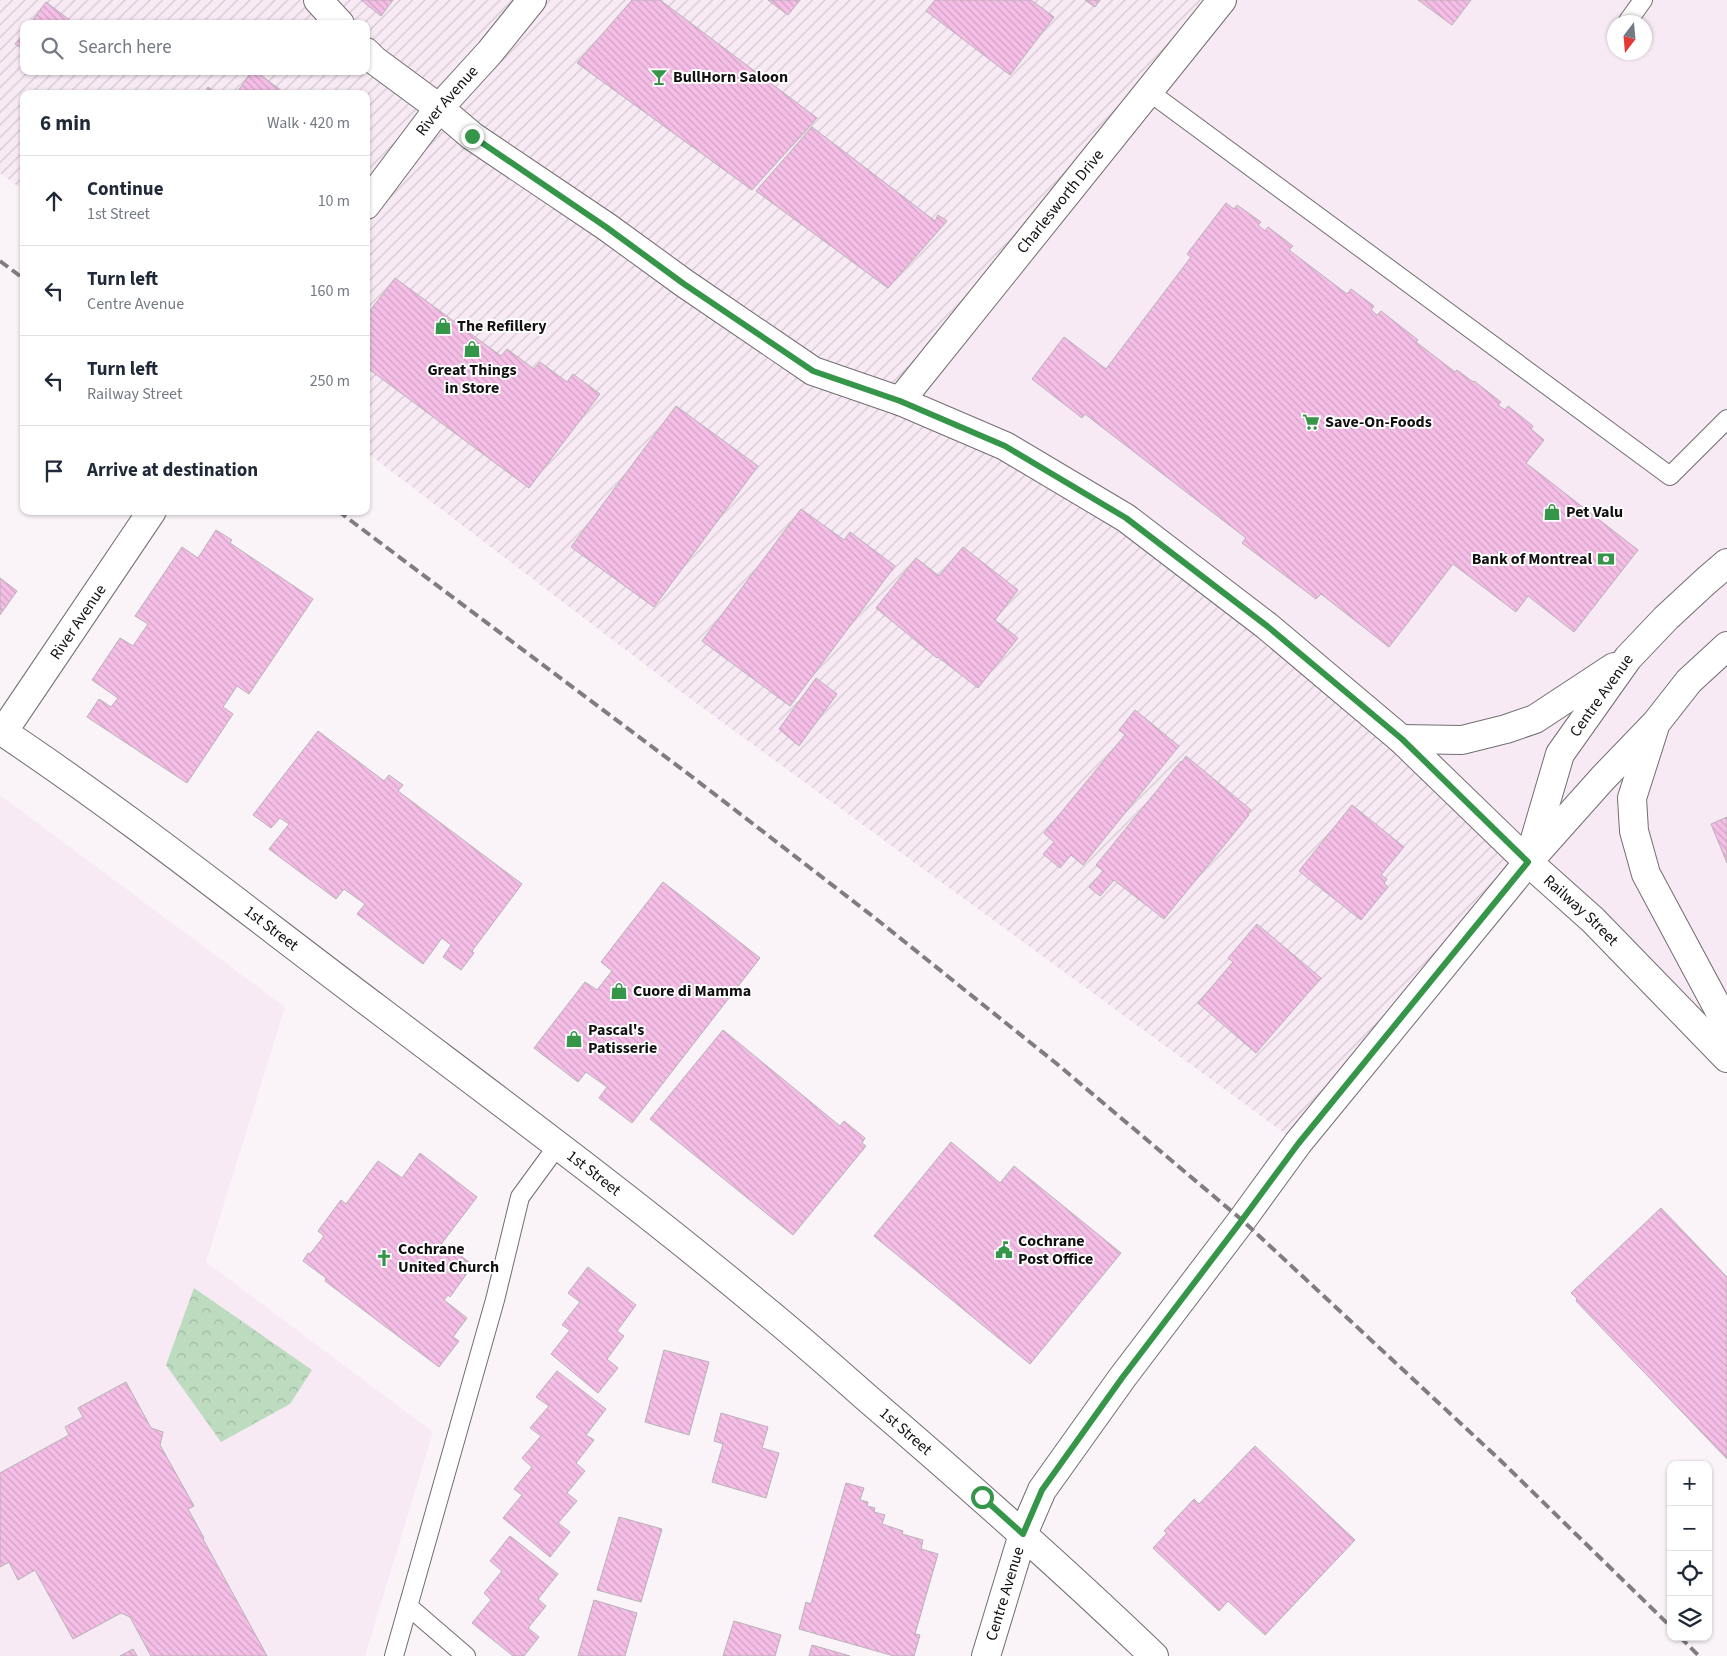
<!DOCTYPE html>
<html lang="en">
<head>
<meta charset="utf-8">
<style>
  body { margin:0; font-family:"Source Sans 3",sans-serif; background:#f2f2f3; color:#1f2937 }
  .controls { position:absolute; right:15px; bottom:15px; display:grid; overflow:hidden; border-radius:10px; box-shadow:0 1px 4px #0004 }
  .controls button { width:45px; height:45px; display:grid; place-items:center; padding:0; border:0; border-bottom:1px solid #e0e1e3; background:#fff; color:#1f2937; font:25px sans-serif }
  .compass { position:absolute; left:1607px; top:15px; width:45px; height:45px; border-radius:50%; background:#fff; box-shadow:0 1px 4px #0004; rotate:196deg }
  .stop { position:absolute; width:15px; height:15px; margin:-11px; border:4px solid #35964a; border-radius:50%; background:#fff }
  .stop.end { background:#35964a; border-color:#fff; box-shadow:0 1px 5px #0008 }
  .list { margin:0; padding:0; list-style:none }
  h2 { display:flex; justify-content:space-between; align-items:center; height:65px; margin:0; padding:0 20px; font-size:21px }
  h2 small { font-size:16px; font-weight:400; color:#747a83 }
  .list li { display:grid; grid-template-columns:32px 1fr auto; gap:15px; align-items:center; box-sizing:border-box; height:90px; padding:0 20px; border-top:1px solid #e0e1e3 }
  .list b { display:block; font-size:19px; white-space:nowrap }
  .list p { margin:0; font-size:16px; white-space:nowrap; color:#747a83 }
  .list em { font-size:16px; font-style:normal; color:#747a83 }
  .icon { flex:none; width:28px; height:28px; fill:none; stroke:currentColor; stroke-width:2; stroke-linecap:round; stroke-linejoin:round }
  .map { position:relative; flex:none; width:1727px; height:1656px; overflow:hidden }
  .search { position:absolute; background:#fff; box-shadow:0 1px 4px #0004; left:20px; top:20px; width:350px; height:55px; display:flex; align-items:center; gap:12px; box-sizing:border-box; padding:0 18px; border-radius:10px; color:#747a83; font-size:19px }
  .panel { position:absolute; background:#fff; box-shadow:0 1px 4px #0004; left:20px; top:90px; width:350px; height:425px; border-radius:10px }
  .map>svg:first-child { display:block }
  .built { fill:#f8eaf4; fill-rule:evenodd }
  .industrial { fill:url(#industrial-furrows); fill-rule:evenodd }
  .forest { fill:url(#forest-crowns) }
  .building { fill:url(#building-back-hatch); stroke:#b7b2b6 }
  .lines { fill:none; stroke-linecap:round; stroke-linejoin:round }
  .lane-casing { stroke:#726d71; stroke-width:20 }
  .street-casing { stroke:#726d71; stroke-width:30 }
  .secondary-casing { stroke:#726d71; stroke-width:30 }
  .lane { stroke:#fff; stroke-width:18 }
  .street { stroke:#fff; stroke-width:28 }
  .secondary { stroke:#fff; stroke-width:28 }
  .rail { stroke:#807c7f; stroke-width:4; stroke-dasharray:10 5; stroke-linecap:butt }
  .route { stroke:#35964a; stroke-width:6 }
  .labels { text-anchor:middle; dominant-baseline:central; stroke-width:4; stroke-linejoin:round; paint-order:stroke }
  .poi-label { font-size:16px; font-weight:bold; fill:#121011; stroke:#fff; text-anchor:start }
  .street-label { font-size:16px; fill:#121011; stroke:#fff }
</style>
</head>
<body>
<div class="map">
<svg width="1727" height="1656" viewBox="0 0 1727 1656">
  <defs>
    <pattern id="industrial-furrows" width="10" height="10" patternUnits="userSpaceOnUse" patternTransform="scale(1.25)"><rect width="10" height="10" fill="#f8eaf4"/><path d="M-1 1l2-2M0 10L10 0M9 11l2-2" fill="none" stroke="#d4c8d0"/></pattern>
    <pattern id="forest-crowns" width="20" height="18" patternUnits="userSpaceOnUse" patternTransform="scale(1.25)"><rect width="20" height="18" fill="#bcdbbf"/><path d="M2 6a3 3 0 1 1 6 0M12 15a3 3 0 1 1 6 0" fill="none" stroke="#a1bba3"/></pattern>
    <pattern id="building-back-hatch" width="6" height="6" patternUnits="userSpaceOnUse" patternTransform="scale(1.25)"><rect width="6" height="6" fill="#f5bee6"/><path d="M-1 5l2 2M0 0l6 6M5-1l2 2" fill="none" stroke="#d1a2c4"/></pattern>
  </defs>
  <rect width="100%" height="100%" fill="#faf4f8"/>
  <path class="built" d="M1238,0H1727V1058L1593,920L900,401L1148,91ZM1614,22H1644V52H1614Z
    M0,795L285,1007L206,1262L433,1432L365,1656H0Z"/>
  <path class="industrial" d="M0,0H1238L1148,91L900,401L1126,518L1528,862L1298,1143L681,692L366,452V94H24V191L0,173ZM24,24H366V71H24Z"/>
  <path class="forest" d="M194,1288L312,1370L290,1404L221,1442L166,1365Z"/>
  <path class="building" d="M361,0H393L381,16Z
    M632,0H660L817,118L752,190L577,63Z
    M768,0H800L788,15Z
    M935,0H1031L1054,17L1010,75L926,11Z
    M1085,0H1100L1095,7Z
    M1418,0H1471L1452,25Z
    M46,2L75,24H30Z
    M24,33V50L15,44Z
    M252,71H255L286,94H236Z
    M208,87L217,94H204Z
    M812,127L935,221L938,215L947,221L888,288L756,191Z
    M1226,203L1234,209L1237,205L1261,222L1258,225L1265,231L1268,227L1293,246L1289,250L1347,294L1351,289L1374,306L1371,310L1377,315L1381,311L1418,340L1416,342L1455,372L1457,370L1473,382L1474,381L1501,402L1498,405L1505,410L1508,406L1533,426L1531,429L1544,440L1526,463L1638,550L1574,632L1528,596L1516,612L1453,564L1389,647L1321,594L1316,599L1242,543L1246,538L1085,414L1082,418L1032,379L1064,337L1106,369L1191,257L1187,254Z
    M395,278L501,356L507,349L534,369L540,362L567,382L573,374L600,394L529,488L366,367V316Z
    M676,406L758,466L654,607L571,547Z
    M801,509L844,540L850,532L895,566L790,706L702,641Z
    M216,530L232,540L230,543L313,599L249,694L237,686L223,707L233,714L187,783L87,717L99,699L111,707L118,698L92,680L120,638L133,646L148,624L135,616L182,547L198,558Z
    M963,547L1018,590L995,620L1018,638L978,688L938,657L937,658L876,608L916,558L939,576Z
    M0,578L17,591L0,615Z
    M816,678L837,694L799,746L779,729Z
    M1135,710L1179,746L1083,865L1071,855L1060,868L1043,854L1054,842L1044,833L1125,735L1119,730Z
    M318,731L384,781L389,775L403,785L398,791L522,884L472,951L474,953L461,970L443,957L451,945L442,938L423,964L357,914L365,904L344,889L336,899L269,849L289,824L280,818L271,828L253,815Z
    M1186,756L1251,810L1247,815H1249L1164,919L1114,880L1100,896L1089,887L1103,871L1096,865L1181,761L1182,762Z
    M1352,805L1404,847L1381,875L1387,879L1384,883L1388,887L1361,920L1299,871Z
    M1727,817V863L1711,824Z
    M663,882L760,958L632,1123L599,1098L607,1087L586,1072L578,1082L534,1048L585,982L597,990L612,971L601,962Z
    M1257,924L1321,978L1256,1053L1198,1003L1233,962L1228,958Z
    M723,1030L840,1126L844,1121L865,1138L862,1143L866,1146L793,1235L650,1119Z
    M951,1142L1000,1183L1014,1166L1121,1253L1030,1364L874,1236Z
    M420,1153L477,1197L436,1251L442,1256L449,1247L473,1265L450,1297L448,1295L444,1300L467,1318L453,1337L459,1341L439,1367L325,1281L326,1278L303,1261L308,1253L310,1254L324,1236L318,1231L341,1200L346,1204L378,1161L402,1178Z
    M1661,1208L1727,1277V1459L1576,1301L1577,1299L1571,1293Z
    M588,1267L636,1305L617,1331L624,1336L607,1359L618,1368L598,1393L551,1354L570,1330L562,1325L580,1302L568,1293Z
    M664,1350L709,1362L689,1435L645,1422Z
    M557,1371L606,1409L586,1435L594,1440L576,1463L585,1471L567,1493L577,1501L558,1523L570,1532L550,1557L503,1518L522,1495L514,1489L532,1467L522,1458L541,1436L530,1428L549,1406L536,1397Z
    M126,1382L151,1428L163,1432L160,1445L194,1506L188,1509L204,1538L203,1539L267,1656H151L130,1617L121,1613L73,1639L35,1570L18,1580L9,1562L0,1567V1473L69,1435L65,1427L83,1417L78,1408Z
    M721,1413L768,1427L762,1448L779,1453L766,1498L712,1482L723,1444L714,1441Z
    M1255,1446L1355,1540L1265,1635L1228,1601L1219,1611L1153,1548L1167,1533L1164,1531L1194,1499L1199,1504Z
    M846,1483L864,1488L860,1500L868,1502L867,1506L875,1508L874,1512L885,1515L882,1524L903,1531L902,1534L923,1540L921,1549L938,1554L915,1634L920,1635L914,1656H894L799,1629L806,1602L811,1604Z
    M619,1517L662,1529L641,1602L597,1590Z
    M510,1536L558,1574L538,1599L546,1606L528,1628L539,1637L524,1656H513L472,1623L491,1600L484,1593L502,1571L490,1561Z
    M594,1600L637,1613L625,1656H578Z
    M734,1621L781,1635L775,1656H723Z
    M812,1645L850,1656H809Z
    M133,1649L137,1656H120Z"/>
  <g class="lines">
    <g class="lane-casing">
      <path id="lane" d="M1628,21L1643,0
        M1148,91L1670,476L1727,419
        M408,1606L466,1656
        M394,1656L495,1300L520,1197L558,1145"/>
    </g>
    <g class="street-casing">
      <g id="street">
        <path d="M318,0L340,24"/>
        <path id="s1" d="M366,52L374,60L439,108L472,136L607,227L684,283L813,371L900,401L1005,446L1126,518L1267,626L1401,739L1528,862L1593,920L1727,1058"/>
        <path id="s2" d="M900,401L1222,0"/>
      </g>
    </g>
    <g class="secondary-casing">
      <g id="secondary">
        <path id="s3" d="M366,205L439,108L490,52L532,0"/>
        <path id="s4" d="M152,511L3,732C132,818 255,917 379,1010C507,1107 637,1203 760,1306C797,1336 832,1367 867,1398C965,1482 1061,1567 1154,1656"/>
        <path d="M1654,729L1632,798L1634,831L1646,874L1727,1025"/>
        <path d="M1401,739L1462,740L1506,729L1535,719L1614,667"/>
        <path id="s5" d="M1530,856L1560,754L1628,658L1666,618L1706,581L1727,563"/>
        <path id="s6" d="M986,1656L1023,1534L1042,1490L1122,1378L1242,1220L1298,1143L1528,862L1603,778L1656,723L1689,681L1727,646"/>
      </g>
    </g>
    <use href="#lane" class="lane"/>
    <use href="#street" class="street"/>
    <use href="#secondary" class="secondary"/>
    <path class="rail" d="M0,261L24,279
      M338,511L691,776L875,918L1057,1064L1242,1220L1500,1460L1671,1627
      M1680,1637L1699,1656"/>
  </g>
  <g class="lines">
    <path class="route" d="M472,136L606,227L684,284L813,371L900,401L1005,446L1126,518L1267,626L1402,739L1528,862L1298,1144L1242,1220L1122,1378L1042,1490L1023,1534L982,1497"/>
  </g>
  <defs>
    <g id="bar-bare" transform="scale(1.35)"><path d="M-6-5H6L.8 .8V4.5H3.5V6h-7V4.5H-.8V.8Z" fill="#35964a" stroke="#fff" stroke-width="2.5" paint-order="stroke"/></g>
    <g id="shop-bare" transform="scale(1.35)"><path d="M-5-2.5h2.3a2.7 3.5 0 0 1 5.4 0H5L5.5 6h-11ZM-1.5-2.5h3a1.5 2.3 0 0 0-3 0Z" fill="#35964a" stroke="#fff" stroke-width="2.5" paint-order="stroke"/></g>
    <g id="supermarket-bare" transform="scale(1.35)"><path d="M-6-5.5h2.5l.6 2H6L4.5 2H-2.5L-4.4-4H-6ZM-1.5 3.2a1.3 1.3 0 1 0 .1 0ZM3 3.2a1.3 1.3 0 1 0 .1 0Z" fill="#35964a" stroke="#fff" stroke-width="2.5" paint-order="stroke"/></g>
    <g id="bank-bare" transform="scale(1.35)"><path d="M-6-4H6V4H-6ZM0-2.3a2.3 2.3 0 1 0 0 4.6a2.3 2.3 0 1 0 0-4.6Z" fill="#35964a" stroke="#fff" stroke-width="2.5" paint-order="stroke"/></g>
    <g id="civic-bare" transform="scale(1.35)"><path d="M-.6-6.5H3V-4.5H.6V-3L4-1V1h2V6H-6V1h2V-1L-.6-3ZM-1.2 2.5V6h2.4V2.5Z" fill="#35964a" stroke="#fff" stroke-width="2.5" paint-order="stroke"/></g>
    <g id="church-bare" transform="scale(1.35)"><path d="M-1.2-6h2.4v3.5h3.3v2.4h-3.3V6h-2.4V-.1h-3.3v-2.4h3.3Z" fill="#35964a" stroke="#fff" stroke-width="2.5" paint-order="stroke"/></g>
  </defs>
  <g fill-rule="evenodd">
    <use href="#bar-bare" x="659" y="77"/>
    <use href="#shop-bare" x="443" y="326"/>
    <use href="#shop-bare" x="472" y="349"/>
    <use href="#supermarket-bare" x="1311" y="422"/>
    <use href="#shop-bare" x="1552" y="512"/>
    <use href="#bank-bare" x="1606" y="559"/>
    <use href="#shop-bare" x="619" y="991"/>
    <use href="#shop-bare" x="574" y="1039"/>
    <use href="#civic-bare" x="1004" y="1250"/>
    <use href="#church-bare" x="384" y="1258"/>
  </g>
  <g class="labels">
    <g class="poi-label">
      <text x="673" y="77">BullHorn Saloon</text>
      <text x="457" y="326">The Refillery</text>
      <text x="472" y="370" text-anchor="middle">Great Things<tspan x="472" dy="18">in Store</tspan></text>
      <text x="1325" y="422">Save-On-Foods</text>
      <text x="1566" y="512">Pet Valu</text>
      <text x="1592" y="559" text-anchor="end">Bank of Montreal</text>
      <text x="633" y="991">Cuore di Mamma</text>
      <text x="588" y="1030">Pascal's<tspan x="588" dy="18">Patisserie</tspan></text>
      <text x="1018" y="1241">Cochrane<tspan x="1018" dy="18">Post Office</tspan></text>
      <text x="398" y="1249">Cochrane<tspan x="398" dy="18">United Church</tspan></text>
    </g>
    <g class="street-label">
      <text stroke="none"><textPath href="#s3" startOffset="132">River Avenue</textPath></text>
      <text stroke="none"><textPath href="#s2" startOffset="256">Charlesworth Drive</textPath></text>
      <text transform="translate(78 622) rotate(-56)">River Avenue</text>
      <text stroke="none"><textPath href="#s5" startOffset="178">Centre Avenue</textPath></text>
      <text stroke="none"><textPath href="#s1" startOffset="1498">Railway Street</textPath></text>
      <text stroke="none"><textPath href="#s4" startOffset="599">1st Street</textPath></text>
      <text stroke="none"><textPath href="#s4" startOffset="1004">1st Street</textPath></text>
      <text stroke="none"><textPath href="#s4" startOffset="1409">1st Street</textPath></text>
      <text stroke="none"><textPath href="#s6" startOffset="65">Centre Avenue</textPath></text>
    </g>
  </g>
</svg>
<div class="controls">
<button>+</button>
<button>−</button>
<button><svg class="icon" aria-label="locate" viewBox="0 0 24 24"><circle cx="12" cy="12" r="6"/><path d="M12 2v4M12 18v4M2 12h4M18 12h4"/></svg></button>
<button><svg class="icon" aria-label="layers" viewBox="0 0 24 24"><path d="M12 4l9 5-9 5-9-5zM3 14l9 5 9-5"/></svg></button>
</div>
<svg class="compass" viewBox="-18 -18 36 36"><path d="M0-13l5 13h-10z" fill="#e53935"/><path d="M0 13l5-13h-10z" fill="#747a83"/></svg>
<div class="stop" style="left:982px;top:1497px"></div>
<div class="stop end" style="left:472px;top:136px"></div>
<div class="search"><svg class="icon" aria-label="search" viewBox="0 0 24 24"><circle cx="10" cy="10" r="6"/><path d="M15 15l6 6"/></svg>Search here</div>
<section class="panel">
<h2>6 min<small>Walk · 420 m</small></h2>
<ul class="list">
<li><svg class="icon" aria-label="ahead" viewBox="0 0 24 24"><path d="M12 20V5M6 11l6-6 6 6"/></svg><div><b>Continue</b><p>1st Street</p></div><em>10 m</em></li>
<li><svg class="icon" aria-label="left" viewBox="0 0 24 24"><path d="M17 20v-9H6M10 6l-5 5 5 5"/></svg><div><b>Turn left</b><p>Centre Avenue</p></div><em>160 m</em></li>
<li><svg class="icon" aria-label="left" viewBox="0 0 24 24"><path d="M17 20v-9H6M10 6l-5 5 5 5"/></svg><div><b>Turn left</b><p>Railway Street</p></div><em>250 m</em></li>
<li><svg class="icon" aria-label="arrive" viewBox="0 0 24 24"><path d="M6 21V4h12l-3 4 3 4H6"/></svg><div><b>Arrive at destination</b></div></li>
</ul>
</section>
</div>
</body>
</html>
